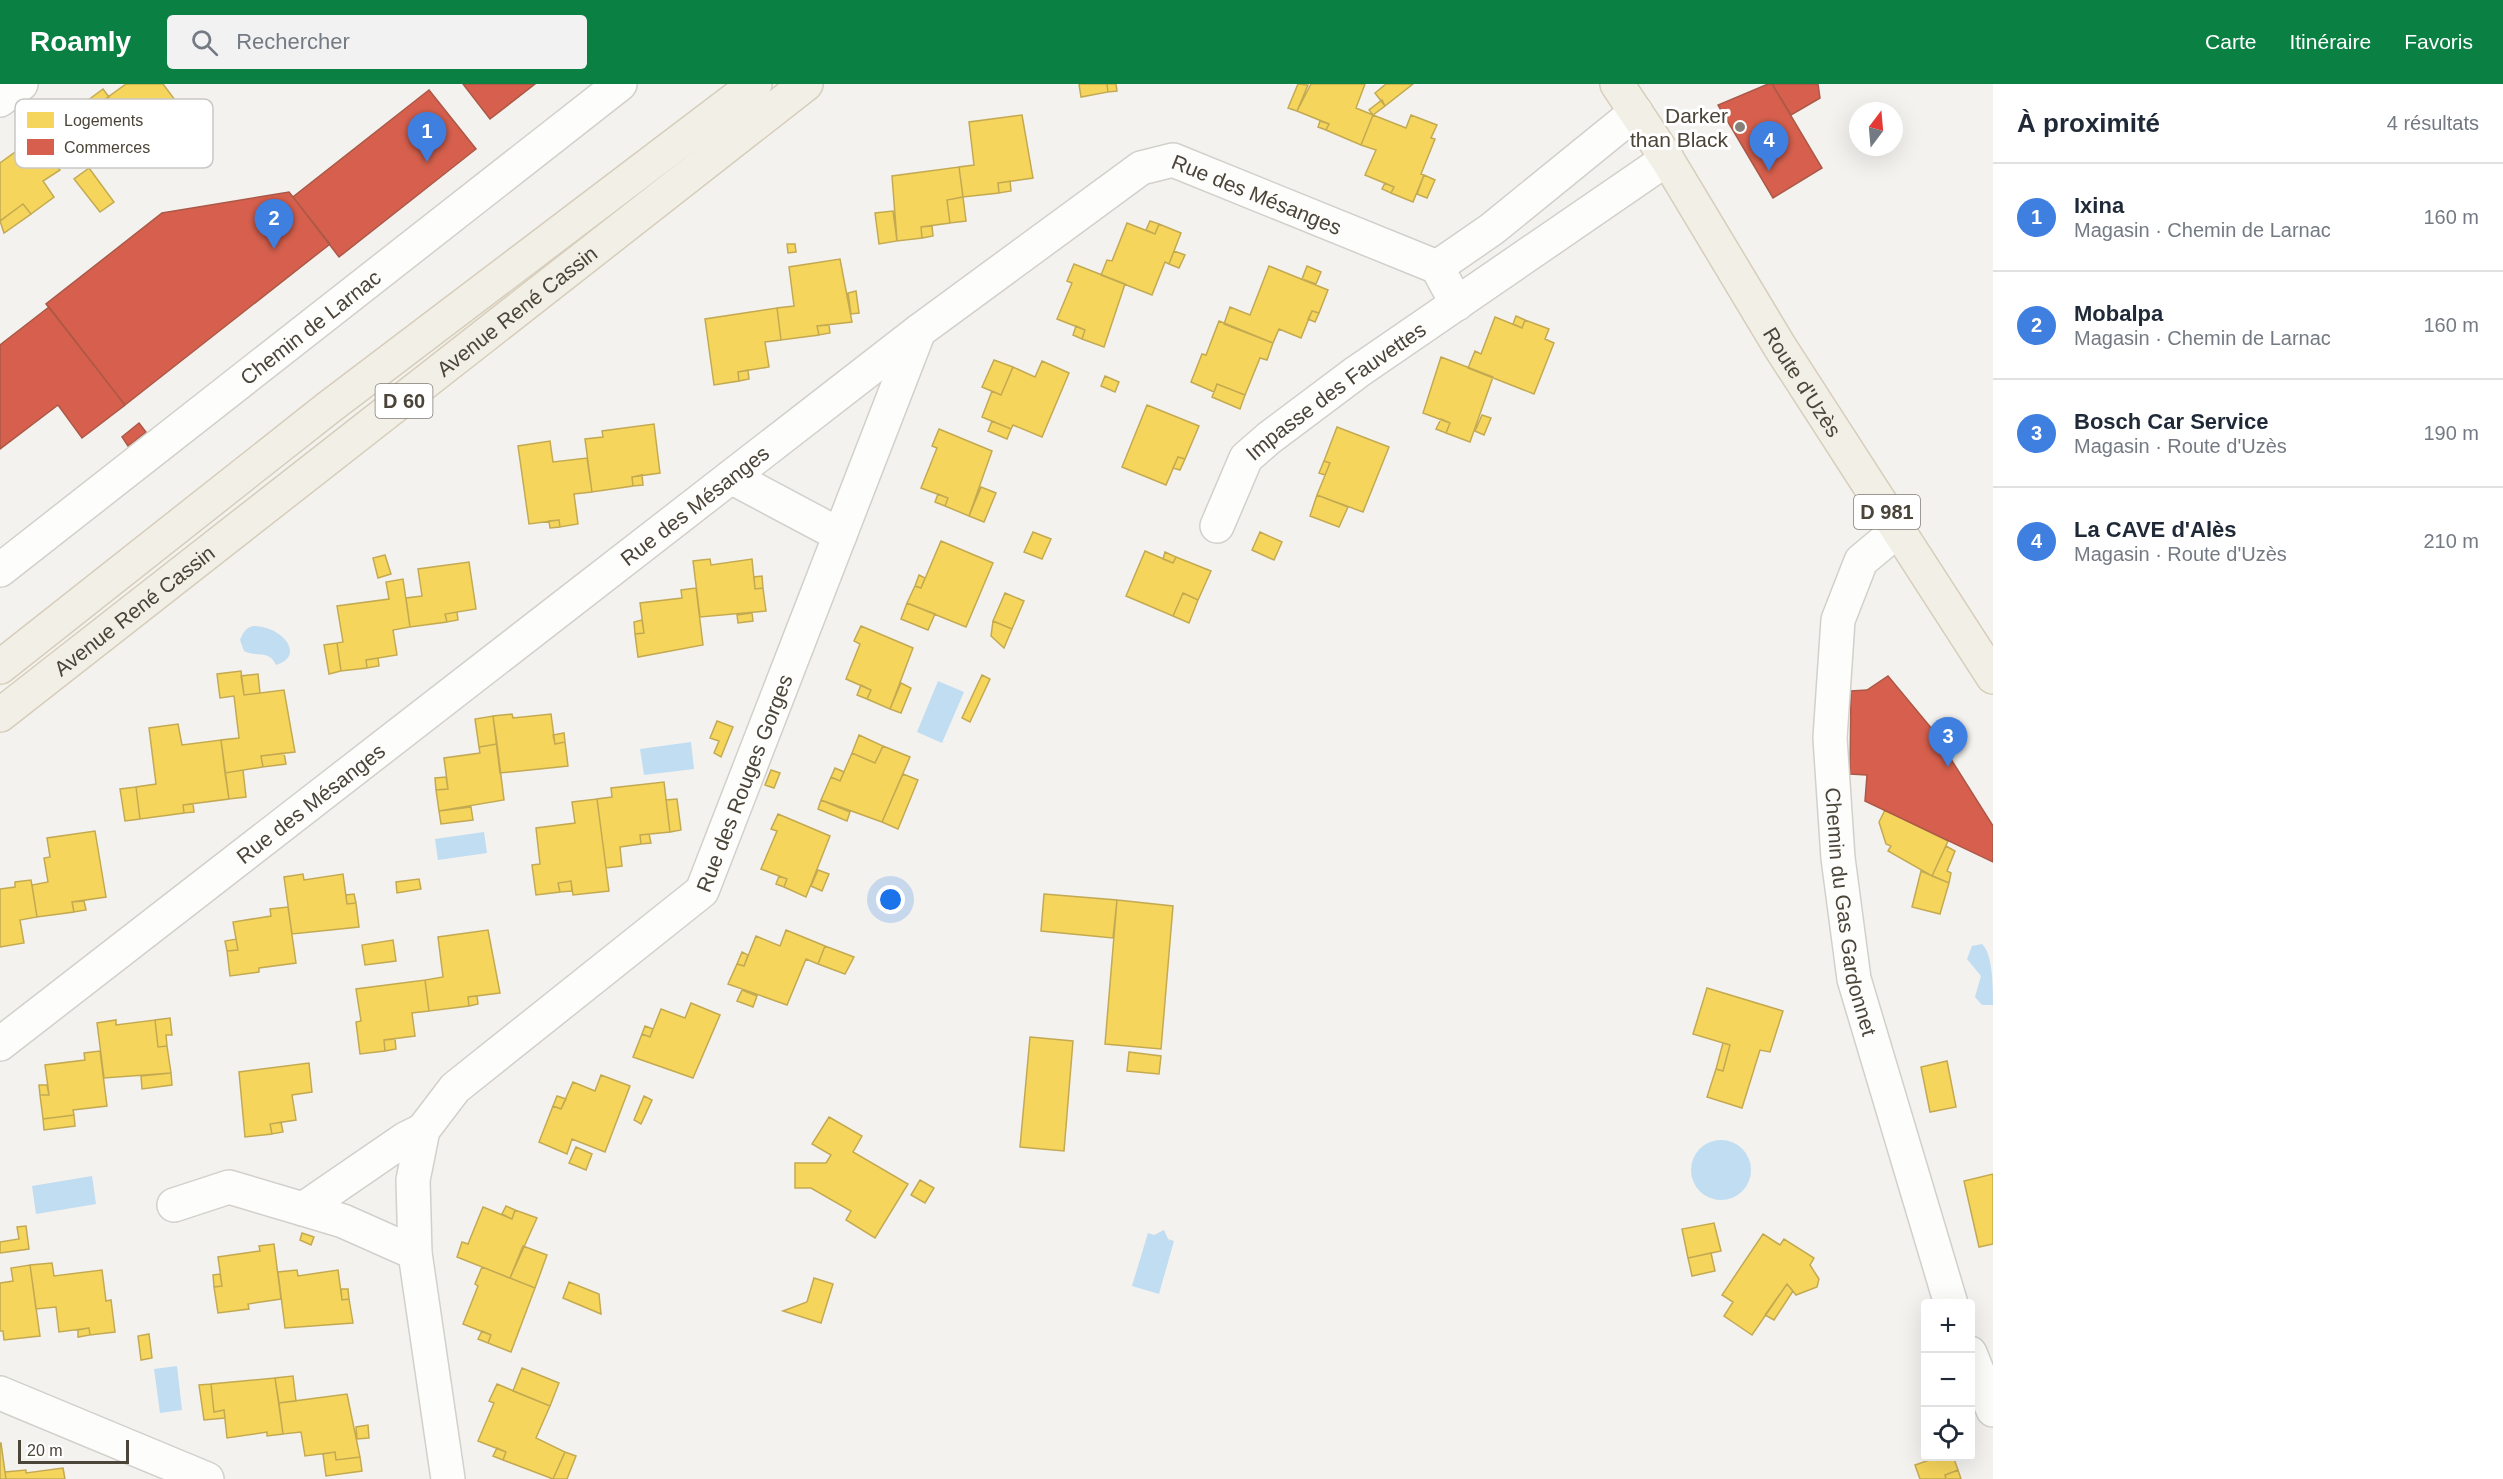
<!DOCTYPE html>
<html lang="fr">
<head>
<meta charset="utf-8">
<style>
  body { margin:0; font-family:Arial,sans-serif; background:#f2f2f3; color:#1f2937 }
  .controls { position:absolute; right:18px; bottom:18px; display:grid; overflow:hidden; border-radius:6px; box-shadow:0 6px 24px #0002 }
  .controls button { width:54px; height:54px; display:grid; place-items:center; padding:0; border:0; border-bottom:2px solid #e0e1e3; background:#fff; color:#1f2937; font:30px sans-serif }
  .compass { position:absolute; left:1849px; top:18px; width:54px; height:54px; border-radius:50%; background:#fff; box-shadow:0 6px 24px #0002; rotate:16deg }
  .scale { position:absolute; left:18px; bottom:15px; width:111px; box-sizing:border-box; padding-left:6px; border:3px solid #4b4439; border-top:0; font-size:16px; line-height:21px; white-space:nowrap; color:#4b4439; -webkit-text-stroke:4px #fff; paint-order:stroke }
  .you { position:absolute; left:891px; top:816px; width:21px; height:21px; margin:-15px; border:4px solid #fff; border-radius:50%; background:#1a73e8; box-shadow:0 0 0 9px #1a73e833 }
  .badge { display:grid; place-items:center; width:39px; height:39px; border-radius:50%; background:#0b8043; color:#fff; font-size:20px; font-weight:700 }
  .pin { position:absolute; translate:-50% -50px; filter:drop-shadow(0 2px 3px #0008) }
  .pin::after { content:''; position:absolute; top:32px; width:21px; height:18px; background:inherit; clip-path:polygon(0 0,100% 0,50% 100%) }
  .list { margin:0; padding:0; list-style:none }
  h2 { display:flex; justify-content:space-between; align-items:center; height:78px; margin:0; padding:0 24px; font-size:26px }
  h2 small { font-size:20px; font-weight:400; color:#747a83 }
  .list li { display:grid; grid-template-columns:39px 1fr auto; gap:18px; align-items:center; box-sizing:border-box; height:108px; padding:0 24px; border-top:2px solid #e0e1e3 }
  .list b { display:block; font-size:22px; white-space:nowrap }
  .list p { margin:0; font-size:20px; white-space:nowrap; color:#747a83 }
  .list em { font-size:20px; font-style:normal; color:#747a83 }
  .icon { flex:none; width:33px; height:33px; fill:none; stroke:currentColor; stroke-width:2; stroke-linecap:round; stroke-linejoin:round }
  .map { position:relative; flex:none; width:1993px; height:1395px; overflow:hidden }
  header { display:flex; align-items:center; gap:36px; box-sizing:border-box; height:84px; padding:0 30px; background:#0b8043; color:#fff }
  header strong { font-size:28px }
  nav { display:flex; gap:33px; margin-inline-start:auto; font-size:21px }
  .search { width:420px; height:54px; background:#f2f2f3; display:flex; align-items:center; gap:15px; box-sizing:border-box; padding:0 21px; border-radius:6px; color:#747a83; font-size:22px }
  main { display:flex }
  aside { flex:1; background:#fff }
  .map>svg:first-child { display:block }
  .water { fill:#c0ddf1 }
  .homes { fill:#f6d55c; stroke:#c3aa52; stroke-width:1.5 }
  .shops { fill:#d6604d; stroke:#ac5847; stroke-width:1.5 }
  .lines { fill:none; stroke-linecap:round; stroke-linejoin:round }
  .minor-casing { stroke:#d2d0cb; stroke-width:36 }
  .primary-casing { stroke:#d6cebb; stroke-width:36 }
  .minor { stroke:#fdfdfc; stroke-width:33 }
  .primary { stroke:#f2efe6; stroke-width:33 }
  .poi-dot { fill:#868178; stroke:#fff; stroke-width:2 }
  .labels { text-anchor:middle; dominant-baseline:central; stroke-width:6; stroke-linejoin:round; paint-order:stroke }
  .shield { fill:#fff; stroke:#817c74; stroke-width:1.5 }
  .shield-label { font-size:20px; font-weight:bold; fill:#4b4439 }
  .poi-label { font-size:21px; fill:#4b4439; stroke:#fff; text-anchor:end }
  .street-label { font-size:21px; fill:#4b4439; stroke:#fff }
  .key { fill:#fff; stroke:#c9c7c4; stroke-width:1.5 }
  .key-label { font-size:16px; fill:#4b4439 }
</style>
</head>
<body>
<header>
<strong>Roamly</strong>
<div class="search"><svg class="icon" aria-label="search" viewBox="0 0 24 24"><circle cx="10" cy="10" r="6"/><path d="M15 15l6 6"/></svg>Rechercher</div>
<nav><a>Carte</a><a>Itinéraire</a><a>Favoris</a></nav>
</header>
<main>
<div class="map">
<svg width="1993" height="1395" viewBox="0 0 1993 1395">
  <rect width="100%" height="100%" fill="#f4f2ee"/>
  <path class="water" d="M253,542C283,542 306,572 276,581C269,565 257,574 244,567L240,556C243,549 245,544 253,542Z
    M938,597L964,608L942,659L917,648Z
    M691,658L694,685L644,691L640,665Z
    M484,748L487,769L438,776L435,755Z
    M1982,860C1993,870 1993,903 1993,921H1982L1975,913L1981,892L1967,875L1972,862Z
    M1691 1086a30 30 0 1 1 60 0a30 30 0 1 1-60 0Z
    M92,1092L96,1120L36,1130L32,1102Z
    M1164,1146L1168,1155L1174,1157L1159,1210L1132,1202L1148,1149L1154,1151Z
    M177,1282L182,1326L160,1329L154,1285Z"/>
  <path class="homes" d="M126,0H163L175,16L107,66L82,32Z
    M1079,0H1107L1108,8L1081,13Z
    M1107,0H1116L1117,7L1108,8Z
    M1298,0L1308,1L1297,27L1288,24Z
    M1311,0H1365L1356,24L1373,31L1361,61L1326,46L1329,40L1297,27Z
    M1386,0H1413L1385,22L1375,9Z
    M103,5L109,13L82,32L76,25Z
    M1382,16L1385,22L1373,31L1369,26Z
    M1022,31L1033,94L998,99L999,109L963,113L959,83L974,81L969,38Z
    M1373,31L1406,44L1411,31L1437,41L1431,54L1435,55L1421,90L1424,91L1413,118L1391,109L1394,103L1365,91L1376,66L1361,61Z
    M1320,37L1329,40L1326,46L1318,43Z
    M36,53L60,86L43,97L54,113L31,130L23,120L0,137V79Z
    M959,83L963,113L947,116L950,139L921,143L922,154L897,157L892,92Z
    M89,84L114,118L100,128L74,95Z
    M1424,91L1435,96L1427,114L1417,110Z
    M1010,97L1011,107L999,109L998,99Z
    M1385,99L1394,103L1391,109L1382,105Z
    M963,113L966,137L950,139L947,116Z
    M23,120L31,130L4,149L0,137Z
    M893,127L897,157L879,160L875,129Z
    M1150,137L1159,140L1155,150L1146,146Z
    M1127,139L1155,150L1159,140L1181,149L1169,180L1165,178L1152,211L1101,191L1107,176L1112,177Z
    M932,142L933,152L922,154L921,143Z
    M787,160H795L796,168L788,169Z
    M1174,167L1185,171L1179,184L1169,180Z
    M840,175L852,238L817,242L819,251L781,256L777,224L794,222L789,183Z
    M1074,180L1125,200L1104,263L1082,255L1085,246L1057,235L1072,199L1067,197Z
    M1269,182L1328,206L1319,229L1312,227L1301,254L1279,245L1273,259L1224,240L1230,223L1250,231Z
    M1307,182L1321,188L1316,200L1302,195Z
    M856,207L859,229L851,230L848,209Z
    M777,224L781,256L765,258L769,283L738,288L739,297L714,301L705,235Z
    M1312,227L1319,229L1315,238L1308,235Z
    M1516,232L1525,236L1522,244L1513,240Z
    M1495,233L1522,244L1525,236L1549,245L1545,255L1554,259L1534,310L1468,284L1475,267L1481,270Z
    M1219,237L1273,259L1267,276L1260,274L1245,311L1217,300L1214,308L1191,298L1202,270L1206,271Z
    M829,241L830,249L819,251L817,242Z
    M1076,242L1085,246L1082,255L1073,251Z
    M1441,273L1493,293L1470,358L1446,349L1450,339L1423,329Z
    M994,276L1013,283L1001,311L982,303Z
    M1042,277L1069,289L1042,353L1013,341L1011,345L982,333L992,307L1001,311L1013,283L1035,293Z
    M748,286L749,295L739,297L738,288Z
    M1105,292L1119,298L1115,308L1101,302Z
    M1217,300L1245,311L1240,325L1212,313Z
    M1147,321L1199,342L1185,375L1178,373L1166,401L1122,383Z
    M1482,331L1491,334L1484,351L1475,347Z
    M1441,335L1450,339L1446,349L1436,345Z
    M992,337L1011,345L1007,355L988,347Z
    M654,340L660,389L632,393L633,402L592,408L585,355L603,353L602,347Z
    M1337,343L1389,363L1363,428L1317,411L1330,379L1324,377Z
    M939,345L992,367L969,432L945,422L948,414L921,404L937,364L932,362Z
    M550,357L553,378L587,374L592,408L574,410L578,440L560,443L559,436L529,440L518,362Z
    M1178,373L1185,375L1180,386L1173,384Z
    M1324,377L1330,379L1325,391L1319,389Z
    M642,391L643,401L633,402L632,393Z
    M981,403L996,409L984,438L969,432Z
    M938,410L948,414L945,422L935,418Z
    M1317,411L1348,423L1339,443L1310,432Z
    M559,436L560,443L550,444L549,437Z
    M1033,448L1051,455L1042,475L1024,468Z
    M1260,448L1282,458L1274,476L1252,466Z
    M941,457L993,479L966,543L907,519L915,502L921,504Z
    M1145,467L1173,479L1176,473L1211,487L1198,516L1183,509L1173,532L1126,512Z
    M1165,468L1176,473L1173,479L1163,475Z
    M385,471L391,490L378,494L373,474Z
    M710,475L711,481L752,475L755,505L763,504L766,527L700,533L693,477Z
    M469,478L476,525L445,530L447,538L410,543L406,514L422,512L418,485Z
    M919,491L925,494L921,504L915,502Z
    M762,492L763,504L755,505L754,493Z
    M403,495L410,543L393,546L397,571L366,576L367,584L341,587L337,559L343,558L337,522L389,515L386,498Z
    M696,504L703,561L638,573L635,550L644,549L640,519L682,514L681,506Z
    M1005,509L1024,517L1012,545L993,537Z
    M1183,509L1198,516L1189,539L1173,532Z
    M907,519L935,530L928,546L901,535Z
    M457,528L458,536L447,538L445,530Z
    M752,529L753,537L738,539L737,531Z
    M642,536L644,549L635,550L634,538Z
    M993,537L1012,545L1004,564L991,552Z
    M861,542L913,564L890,625L867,615L871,606L846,595L860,560L854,557Z
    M337,559L341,587L329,590L324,561Z
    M378,574L379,582L367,584L366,576Z
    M241,587L244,611L284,606L295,668L261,672L263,683L225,689L221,656L239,654L234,612L220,614L217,590Z
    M258,590L260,609L244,611L241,592Z
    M982,591L990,595L970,638L962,634Z
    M901,599L911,604L901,629L890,625Z
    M861,601L871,606L867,615L857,611Z
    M512,630L513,634L551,630L555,660L565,658L568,682L500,689L493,632Z
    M493,632L497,660L479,663L475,635Z
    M717,637L733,643L721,673L714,669L719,657L710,654Z
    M178,640L182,661L221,656L229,715L183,721L184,729L140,735L136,703L156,700L149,644Z
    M564,649L565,658L555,660L553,651Z
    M859,651L883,662L875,679L852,669Z
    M497,660L504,716L439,727L436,706L448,705L444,674L480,669L479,663Z
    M883,662L910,673L882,738L821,716L831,693L840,697L852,669L875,679Z
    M284,669L286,680L263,683L261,672Z
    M835,684L844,688L840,697L831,693Z
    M243,686L246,713L229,715L225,689Z
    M771,686L780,689L774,704L765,701Z
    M903,690L918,696L898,745L882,738Z
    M446,693L448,705L436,706L435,694Z
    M664,698L670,748L640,751L641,760L620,763L622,782L606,784L597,715L612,713L611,704Z
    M136,703L140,735L125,737L120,705Z
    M597,715L609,807L573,811L571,797L558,799L560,808L536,811L532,781L540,780L536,744L575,739L572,718Z
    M677,715L681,746L670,748L666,716Z
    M821,716L850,728L847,737L818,725Z
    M193,720L194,728L184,729L183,721Z
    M471,723L473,736L441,740L439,727Z
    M1885,726L1948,757L1932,792L1888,767L1891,762L1886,760L1879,738Z
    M778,730L830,752L806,813L784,803L787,795L761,785L777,747L771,745Z
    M95,747L106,813L72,818L74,828L37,833L32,801L48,798L44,774L50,773L47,754Z
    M649,750L651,759L641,760L640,751Z
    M1946,762L1955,767L1947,787L1951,789L1949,799L1932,792Z
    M818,786L829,790L822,807L811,802Z
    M1921,787L1949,799L1940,830L1912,823Z
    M303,790L304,796L343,790L347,820L356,819L359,843L292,850L284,793Z
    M779,792L787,795L784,803L776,800Z
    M419,795L421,805L397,809L396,798Z
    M31,796L37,833L20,836L24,859L0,863V805L15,803V798Z
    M571,797L572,807L560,808L558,799Z
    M354,810L356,819L347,820L346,811Z
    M1044,810L1117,816L1113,854L1041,847Z
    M1117,816L1173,822L1161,965L1105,960Z
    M84,817L86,826L74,828L72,818Z
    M288,823L296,879L259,884V888L230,892L227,867L238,866L233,838L271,832L270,825Z
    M488,846L500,909L468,913L469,922L429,927L425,896L443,893L438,853Z
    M786,846L825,862L818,880L806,875L787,921L728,900L737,880L744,882L756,852L780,862Z
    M236,855L238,866L227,867L225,857Z
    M393,856L396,877L365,881L362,861Z
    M825,862L854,873L845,890L818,880Z
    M742,868L748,871L744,882L737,880Z
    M425,896L429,927L412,929L415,952L384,956L385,967L360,970L356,938L361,937L356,905Z
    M1707,904L1783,927L1770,968L1760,966L1742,1024L1707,1013L1716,985L1723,987L1730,961L1693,950Z
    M742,906L757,912L753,923L737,917Z
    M477,912L478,920L469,922L468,913Z
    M691,919L720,931L693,994L633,973L642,950L650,953L661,925L685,934Z
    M170,934L172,951H166L167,962L158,963L155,936Z
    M116,936V941L155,936L158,963L167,962L171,989L104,994L97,939Z
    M645,942L653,945L650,953L642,950Z
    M1030,953L1073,957L1064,1067L1020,1063Z
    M395,955L396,965L385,967L384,956Z
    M1723,959L1730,961L1723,987L1716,985Z
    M100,967L107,1022L73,1026L74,1031L43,1035L40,1011H49L45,981L85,976L84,969Z
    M1129,968L1161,972L1159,990L1127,987Z
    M1947,977L1956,1023L1930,1028L1921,983Z
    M309,979L312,1008L292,1011L296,1036L270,1040L272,1050L245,1053L239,988Z
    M171,989L172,1001L142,1005L141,992Z
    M601,991L630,1002L605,1068L572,1055L567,1070L539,1058L553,1022L561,1025L573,998L595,1007Z
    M39,1001H47L49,1011H40Z
    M557,1012L566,1015L561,1025L553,1022Z
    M644,1012L652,1016L641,1040L634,1036Z
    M74,1031L75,1042L44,1046L43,1035Z
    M829,1033L862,1052L853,1068L908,1100L875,1154L846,1136L851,1127L811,1104H795V1079H826L831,1071L812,1060Z
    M281,1038L283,1048L272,1050L270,1040Z
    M576,1063L592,1070L586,1086L569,1079Z
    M1993,1090V1160L1979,1163L1964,1097Z
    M920,1096L934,1104L925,1119L911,1111Z
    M506,1122L515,1126L512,1135L502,1130Z
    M483,1123L512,1135L515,1126L537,1134L510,1194L457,1173L462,1158L468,1160Z
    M1714,1139L1721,1167L1688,1174L1682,1145Z
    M26,1142L29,1165L0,1169V1158L19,1155L17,1143Z
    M302,1149L314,1153L311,1161L300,1156Z
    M1763,1150L1780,1161L1784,1155L1814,1174L1810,1181L1819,1195L1817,1203L1796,1211L1787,1200L1752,1251L1724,1232L1733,1218L1722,1211Z
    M274,1160L281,1215L248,1220L249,1225L218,1229L214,1203L222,1202L218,1173L260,1167L259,1162Z
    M523,1162L547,1171L535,1204L510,1194Z
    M1711,1169L1715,1187L1692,1192L1688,1174Z
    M52,1179L54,1192L102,1186L106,1217L111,1216L115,1248L90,1251L89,1244L59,1248L56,1223L36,1225L30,1181Z
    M30,1181L40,1252L4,1256L3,1247H0V1199L13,1197L11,1184Z
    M482,1183L535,1204L511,1268L488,1259L491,1251L463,1240L478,1202L475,1200Z
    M297,1186L298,1192L338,1186L342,1216L349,1215L353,1239L285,1244L278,1188Z
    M220,1190L222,1202L214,1203L213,1191Z
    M814,1194L833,1200L821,1239L783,1227L807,1218Z
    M569,1198L599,1210L601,1230L563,1214Z
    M1787,1200L1793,1207L1774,1236L1765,1231Z
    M341,1205H348L349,1215L342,1216Z
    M89,1244L90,1251L78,1253V1246Z
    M482,1247L491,1251L488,1259L478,1255Z
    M149,1250L152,1274L141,1276L138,1252Z
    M522,1284L559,1299L550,1322L513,1307Z
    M293,1292L296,1317L279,1319L275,1294Z
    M275,1294L283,1350L267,1352V1348L227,1354L224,1326L214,1328L211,1300Z
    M211,1300L214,1328L224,1326L225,1334L204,1336L199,1301Z
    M497,1300L550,1322L536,1354L565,1368L553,1395L503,1376L506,1368L478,1357L494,1319L489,1317Z
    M347,1310L360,1373L336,1376L335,1368L305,1372L301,1348L283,1350L279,1319Z
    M368,1341L369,1354L357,1355L356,1343Z
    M0,1359H1L6,1395H0Z
    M497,1364L506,1368L503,1376L493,1372Z
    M335,1368L336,1376L360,1373L362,1387L326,1392L323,1370Z
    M565,1368L576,1372L567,1395H553Z
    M1941,1372H1953L1958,1386L1945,1391L1946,1395H1920L1915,1381Z
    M63,1384L65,1395H6L5,1388L26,1386V1389Z
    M1958,1386L1961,1395H1946L1945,1391Z"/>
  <path class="shops" d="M463,0H535L490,35Z
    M1768,0H1772L1822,84L1773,114L1718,21Z
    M1772,0H1818L1820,14L1791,31Z
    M429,6L476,65L339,173L293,113Z
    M289,108L330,160L125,321L46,220L162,129Z
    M49,223L125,321L82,354L58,321L0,365V261Z
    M139,339L146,348L128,362L122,353Z
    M1888,592L1932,645L1993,742V778L1865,717L1867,691L1850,690L1851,607L1867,606Z"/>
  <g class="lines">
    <g class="minor-casing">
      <g id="minor">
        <path d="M0,16L21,0"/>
        <path d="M1437,183L1492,145L1636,28"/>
        <path d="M731,393L840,451"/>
        <path id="s1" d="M1217,442L1246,374L1269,354L1357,288L1667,75"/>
        <path id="s2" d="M1898,446L1861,477L1838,536L1830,654L1838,774L1854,895L1951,1220"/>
        <path id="s3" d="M0,486L620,0"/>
        <path id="s4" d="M0,960L919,247L1141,84L1173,76L1437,183L1457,220"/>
        <path d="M174,1121L229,1103L303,1125L405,1055L423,1046"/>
        <path d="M303,1125L343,1137L415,1169"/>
        <path d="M1970,1269L1993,1326"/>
        <path d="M0,1309L207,1395"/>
        <path id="s5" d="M448,1395L415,1169L413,1096L423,1046L455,1004L702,807L919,247"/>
      </g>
    </g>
    <g class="primary-casing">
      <g id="primary">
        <path id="s6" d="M1617,0L1667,75L1780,263L1993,593"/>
        <path d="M0,583L328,324L755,0"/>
        <path id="s7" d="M0,631L806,0"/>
      </g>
    </g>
    <use href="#minor" class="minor"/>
    <use href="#primary" class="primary"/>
  </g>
  <circle class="poi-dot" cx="1740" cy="43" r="6"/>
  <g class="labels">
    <g class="shield">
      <rect x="375.5" y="300" width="57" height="34" rx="4.5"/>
      <rect x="1854" y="411" width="66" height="34" rx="4.5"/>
    </g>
    <g class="shield-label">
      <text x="404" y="317">D 60</text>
      <text x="1887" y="428">D 981</text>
    </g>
    <g class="poi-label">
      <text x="1728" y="31">Darker<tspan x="1728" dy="24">than Black</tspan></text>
    </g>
    <g class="street-label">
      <text stroke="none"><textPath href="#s4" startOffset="1562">Rue des Mésanges</textPath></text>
      <text stroke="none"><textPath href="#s7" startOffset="656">Avenue René Cassin</textPath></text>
      <text stroke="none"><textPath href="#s3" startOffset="394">Chemin de Larnac</textPath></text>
      <text stroke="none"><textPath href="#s6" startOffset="351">Route d'Uzès</textPath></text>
      <text stroke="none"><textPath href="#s1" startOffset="186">Impasse des Fauvettes</textPath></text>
      <text stroke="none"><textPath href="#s4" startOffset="879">Rue des Mésanges</textPath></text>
      <text stroke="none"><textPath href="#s7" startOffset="170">Avenue René Cassin</textPath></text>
      <text stroke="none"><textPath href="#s5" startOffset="837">Rue des Rouges Gorges</textPath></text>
      <text stroke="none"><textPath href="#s4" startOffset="393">Rue des Mésanges</textPath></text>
      <text stroke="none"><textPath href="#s2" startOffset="405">Chemin du Gas Gardonnet</textPath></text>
    </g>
  </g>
  <rect x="15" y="15" width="198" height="69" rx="9" class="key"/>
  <rect x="27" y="28" width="27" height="16" fill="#f6d55c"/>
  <rect x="27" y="55" width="27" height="16" fill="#d6604d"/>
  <g class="key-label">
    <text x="64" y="42">Logements</text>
    <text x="64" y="69">Commerces</text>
  </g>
</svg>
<div class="controls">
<button>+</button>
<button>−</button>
<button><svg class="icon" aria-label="locate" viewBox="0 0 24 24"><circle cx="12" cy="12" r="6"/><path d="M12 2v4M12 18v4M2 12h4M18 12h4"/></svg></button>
</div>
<svg class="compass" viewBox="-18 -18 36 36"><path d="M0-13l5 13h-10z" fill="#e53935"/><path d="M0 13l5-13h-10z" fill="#747a83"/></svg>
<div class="scale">20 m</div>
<div class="you"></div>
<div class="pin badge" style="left:427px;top:78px;background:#3f7fe0">1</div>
<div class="pin badge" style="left:274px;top:165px;background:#3f7fe0">2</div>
<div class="pin badge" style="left:1948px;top:683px;background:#3f7fe0">3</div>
<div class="pin badge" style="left:1769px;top:87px;background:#3f7fe0">4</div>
</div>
<aside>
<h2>À proximité<small>4 résultats</small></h2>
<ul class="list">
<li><span class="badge" style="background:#3f7fe0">1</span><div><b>Ixina</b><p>Magasin · Chemin de Larnac</p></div><em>160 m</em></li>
<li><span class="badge" style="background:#3f7fe0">2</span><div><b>Mobalpa</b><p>Magasin · Chemin de Larnac</p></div><em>160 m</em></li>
<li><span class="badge" style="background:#3f7fe0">3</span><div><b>Bosch Car Service</b><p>Magasin · Route d'Uzès</p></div><em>190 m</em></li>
<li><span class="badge" style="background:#3f7fe0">4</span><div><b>La CAVE d'Alès</b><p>Magasin · Route d'Uzès</p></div><em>210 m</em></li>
</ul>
</aside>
</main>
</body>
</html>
